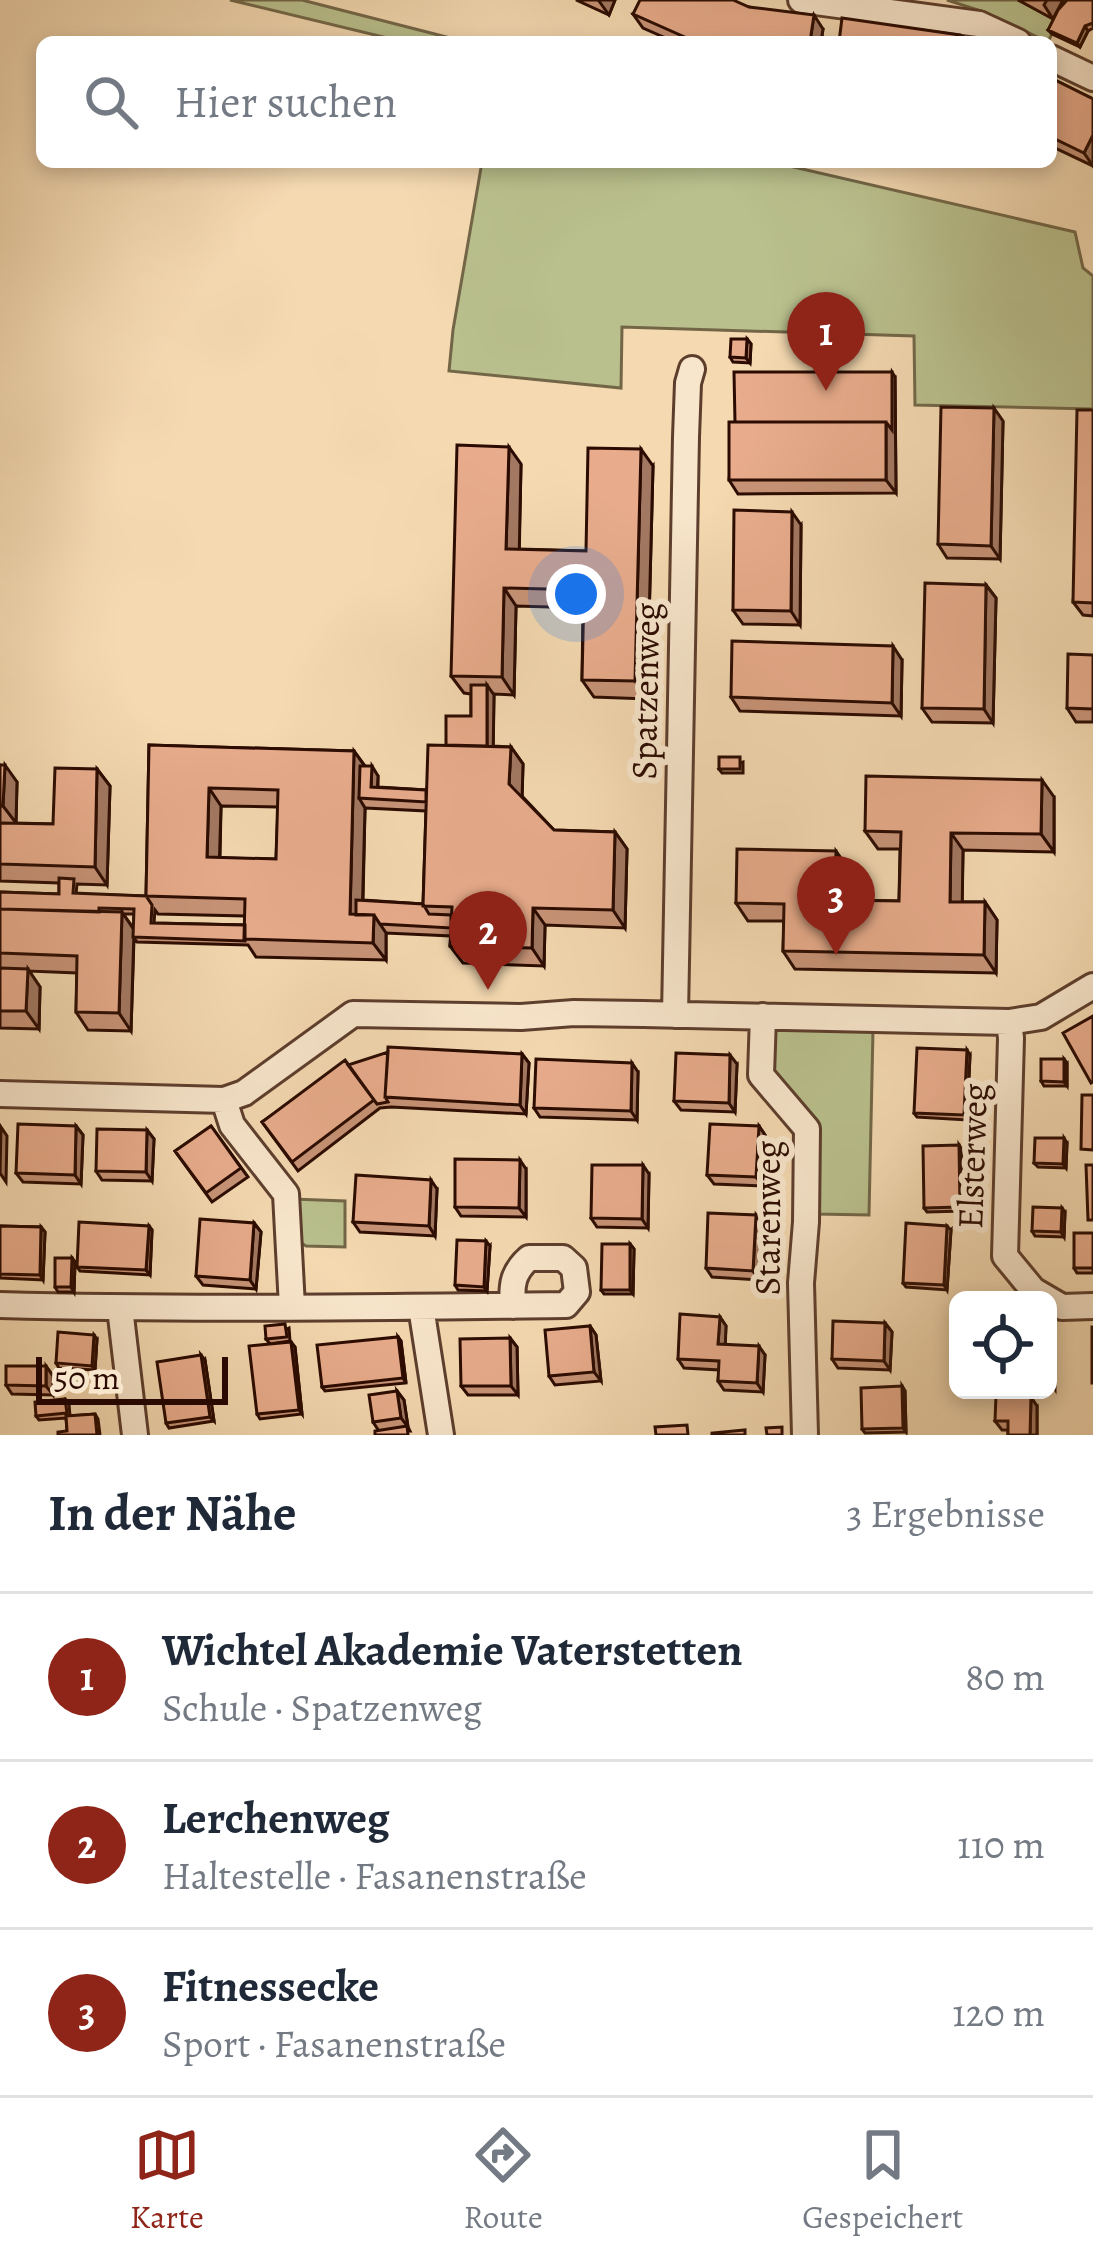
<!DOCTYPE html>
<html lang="de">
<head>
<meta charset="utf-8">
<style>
  body { margin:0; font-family:Alegreya,serif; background:#f2f2f3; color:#1f2937 }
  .controls { position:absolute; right:36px; bottom:36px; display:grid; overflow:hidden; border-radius:18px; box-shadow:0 6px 18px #0003 }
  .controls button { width:108px; height:108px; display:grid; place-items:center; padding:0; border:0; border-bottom:3px solid #e0e1e3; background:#fff; color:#1f2937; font:60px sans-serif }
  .scale { position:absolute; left:36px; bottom:30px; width:192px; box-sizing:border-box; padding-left:12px; border:6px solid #2b0b01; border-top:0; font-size:33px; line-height:42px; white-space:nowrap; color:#2b0b01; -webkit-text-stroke:9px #f8e6cc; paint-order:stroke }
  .you { position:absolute; left:576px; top:594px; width:42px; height:42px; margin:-30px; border:9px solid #fff; border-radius:50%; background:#1a73e8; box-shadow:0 0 0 18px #1a73e833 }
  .badge { display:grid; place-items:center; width:78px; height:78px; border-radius:50%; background:#8f2418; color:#fff; font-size:39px; font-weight:700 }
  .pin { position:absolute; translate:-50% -99px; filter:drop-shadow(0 3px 6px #0008) }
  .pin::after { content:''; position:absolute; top:63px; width:42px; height:36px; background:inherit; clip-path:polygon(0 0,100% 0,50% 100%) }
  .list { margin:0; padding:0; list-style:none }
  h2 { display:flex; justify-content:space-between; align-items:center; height:156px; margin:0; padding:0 48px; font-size:51px }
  h2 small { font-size:39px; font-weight:400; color:#747a83 }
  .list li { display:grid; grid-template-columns:78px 1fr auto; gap:36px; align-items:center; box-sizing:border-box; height:168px; padding:0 48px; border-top:3px solid #e0e1e3 }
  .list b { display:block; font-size:45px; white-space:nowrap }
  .list p { margin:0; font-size:39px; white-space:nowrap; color:#747a83 }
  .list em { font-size:39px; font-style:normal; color:#747a83 }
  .icon { flex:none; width:66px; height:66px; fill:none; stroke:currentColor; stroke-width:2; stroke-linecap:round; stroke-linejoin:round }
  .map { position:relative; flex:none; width:1093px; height:1435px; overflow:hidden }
  .search { position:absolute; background:#fff; box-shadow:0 6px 18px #0003; left:36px; right:36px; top:36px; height:132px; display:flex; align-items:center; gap:30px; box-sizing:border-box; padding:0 42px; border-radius:18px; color:#747a83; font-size:45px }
  .sheet { height:660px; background:#fff }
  nav { display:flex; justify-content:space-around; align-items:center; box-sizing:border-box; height:168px; border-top:3px solid #e0e1e3; background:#fff; font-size:33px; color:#747a83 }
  nav a { display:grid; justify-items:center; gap:6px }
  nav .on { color:#8f2418 }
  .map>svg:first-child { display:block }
  .green { fill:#b9c08d; stroke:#726647; stroke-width:3 }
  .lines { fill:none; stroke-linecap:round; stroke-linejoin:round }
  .minor-casing { stroke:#5d3e2d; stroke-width:30 }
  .minor { stroke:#f8e6cc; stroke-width:24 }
  .wall { fill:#c89478; stroke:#2b0b01; stroke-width:3; fill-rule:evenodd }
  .shaded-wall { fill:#a27862; stroke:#2b0b01; stroke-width:3 }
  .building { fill:#e8ac8c; stroke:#2b0b01; stroke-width:3; fill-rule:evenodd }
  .labels { text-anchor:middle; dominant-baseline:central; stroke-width:12; stroke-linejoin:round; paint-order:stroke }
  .street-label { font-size:36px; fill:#2b0b01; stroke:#f8e6cc }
</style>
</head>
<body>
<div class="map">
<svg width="1093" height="1435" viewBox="0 0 1093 1435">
  <rect width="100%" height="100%" fill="#f4d9b1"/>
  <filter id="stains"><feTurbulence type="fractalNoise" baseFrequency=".00167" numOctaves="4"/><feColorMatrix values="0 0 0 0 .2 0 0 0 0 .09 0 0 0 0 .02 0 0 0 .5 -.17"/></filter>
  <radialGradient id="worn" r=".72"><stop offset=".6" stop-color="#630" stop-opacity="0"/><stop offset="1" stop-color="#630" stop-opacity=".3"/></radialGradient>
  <path class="green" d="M230,0H302L466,42H404Z
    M947,0H1018L1053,18L1063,0H1076L1061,15L1048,42L984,12Z
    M482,162H772L1075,232L1083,268L1093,276V409L915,405L914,336L622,327L621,388L449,371L453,330Z
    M772,1027L873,1030L869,1215L816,1214L817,1125L770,1074Z
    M292,1199L345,1201V1247L306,1246L295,1239Z"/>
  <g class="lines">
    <g class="minor-casing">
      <path id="minor" d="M801,0L979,24L1018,42
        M1051,58L1093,78
        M675,1015L686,437L688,383L692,369
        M763,1016L761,1075L807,1129L806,1222L801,1283L805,1435
        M1009,1022L1011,1038L1005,1256L1033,1290L1062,1307L1093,1306
        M0,1094L224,1100L244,1093L353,1014L521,1017L574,1013L643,1014L1009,1022L1041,1017L1093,986
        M224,1100L232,1125L286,1194L292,1307
        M0,1305C189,1310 378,1307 566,1305L577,1292L574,1268L563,1258H529C513,1272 511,1285 513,1306
        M421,1307L441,1435
        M120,1308L135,1435"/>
    </g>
    <use href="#minor" class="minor"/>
  </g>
  <path class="wall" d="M576,0H615L609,15Z
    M1018,0H1063L1053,19Z
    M1093,0V28L1088,31L1080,47L1052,34L1048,30Z
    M749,7L823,29L821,42H675L643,28L633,14Z
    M1051,78L1093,99V166L1051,146Z
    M747,339L751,344L750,363L733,362L730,357Z
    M895,377L896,493L738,494L729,480L735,422Z
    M1093,410V616L1083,615L1073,602Z
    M1003,421L1000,559L947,558L938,544Z
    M521,464L519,549L586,551L653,466L647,699L594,697L582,680L583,608L516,606L514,695L494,694L493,746L511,747L523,764L522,796L554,830L615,832L627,849L625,928L545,925L544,966L463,963L450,946L451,936L386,933V960L256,957L248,945L137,942L134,938L131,1031L88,1030L76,1012L77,973L29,971L40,987L39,1029L0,1028V892L59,894V883L0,881V765L17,782L16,823L53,824L97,769L110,786L107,885L77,884L76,894L146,896L149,745L354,751L365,766L378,776V787L426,790L446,745L471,716V694L464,693L451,676ZM221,806L278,807L276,859L220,858ZM365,808L426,811L423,904L363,900ZM155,910L158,914L245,916V925L154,923ZM123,914H134V929Z
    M801,525L800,625L743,624L733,610Z
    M986,585L996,598L993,723L932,722L922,708Z
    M1093,655V722H1076L1067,708Z
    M902,660L901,716L740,711L731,697Z
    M743,762V773H722L719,769Z
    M1054,797V852L963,850L962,902H985L997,920L996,973L795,969L783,951L784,921H748L736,903L848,868V900L899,901L900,849H878L865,831Z
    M522,1054L529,1063L526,1114L391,1107L380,1108L298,1171L262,1122L348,1065Z
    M970,1055L967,1120L917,1117L914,1113Z
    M1067,1063V1086H1044L1041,1081Z
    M737,1064L735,1112L681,1110L674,1101Z
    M638,1072L637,1120L540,1117L534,1108Z
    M76,1126L83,1135L81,1184L23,1182L16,1173Z
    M211,1126L248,1177L212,1202L175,1151Z
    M759,1126L765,1135L763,1186L714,1184L707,1175Z
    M147,1130L154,1139L152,1181L102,1180L96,1171Z
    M1067,1143L1066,1168L1038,1167L1034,1163Z
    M959,1145L962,1150L963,1211L927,1212L924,1208Z
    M526,1169V1217L461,1216L455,1207Z
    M649,1174L648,1228L597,1227L591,1218Z
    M437,1189L435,1236L360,1232L353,1222Z
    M1065,1212L1064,1237L1035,1236L1032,1231Z
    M756,1215L762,1224L759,1280L712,1277L706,1268Z
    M254,1223L261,1232L256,1289L203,1285L196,1276Z
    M0,1226L41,1227L45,1232L43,1280L0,1278Z
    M149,1226L152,1230L150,1275L80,1271L77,1267Z
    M951,1230L947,1290L906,1287L903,1283Z
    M1093,1233V1273H1077L1074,1268Z
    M630,1244L634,1249L633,1294H604L601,1290Z
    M490,1246L487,1291L458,1290L455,1285Z
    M72,1258L75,1262L74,1292H58L55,1287Z
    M720,1317L726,1326L725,1344L765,1355L763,1392L724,1390L718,1381L719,1370L684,1368L678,1359Z
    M885,1323L892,1332L890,1370L838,1368L832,1359Z
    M590,1326L596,1335L601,1381L555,1385L549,1376Z
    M289,1328L290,1341L270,1344L266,1339Z
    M398,1337L401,1341L406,1383L325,1391L322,1387Z
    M510,1338L517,1347L518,1395H468L461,1386Z
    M97,1339L95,1370L59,1368L56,1363Z
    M291,1342L295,1347L302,1414L260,1419L257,1414Z
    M205,1360L214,1421L169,1428L166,1423Z
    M46,1366L53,1376V1395L12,1394L6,1385Z
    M902,1386L905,1391L906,1432L865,1433L862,1429Z
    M397,1391L404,1400L408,1427L410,1431H379L373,1422Z
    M65,1399L69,1404L70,1416L95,1414L98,1419L100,1435H58L67,1431L66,1418L39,1420L36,1416Z
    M1037,1406V1435H1008V1430H1002L995,1421Z"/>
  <path class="shaded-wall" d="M600,0H615L609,15L599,1Z
    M1047,0H1063L1053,19L1044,5Z
    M814,15L823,29L821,42H810Z
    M1085,26L1088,31L1080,47L1077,43Z
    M1093,135V166L1084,153Z
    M747,339L751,344L750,363L746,358Z
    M892,372L895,377L896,493L886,480V422Z
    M994,408L1003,421L1000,559L991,546Z
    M509,447L521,464L519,566L506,549Z
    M641,449L653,466L647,699L635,681Z
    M792,512L801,525L800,625L791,611Z
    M986,585L996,598L993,723L984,709Z
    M504,588L516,606L514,695L502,677Z
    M893,646L902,660L901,716L892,703Z
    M487,685L494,695L493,763L487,754Z
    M511,747L523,764L522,801L509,784Z
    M354,751L366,768L359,798L365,808L362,923L350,914Z
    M5,765L17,782L16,823L3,806Z
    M372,766L378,776L377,796L371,787Z
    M97,769L110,786L107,885L95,867Z
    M1042,780L1054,797V852L1041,834Z
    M209,788L221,806L219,875L207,857Z
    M615,832L627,849L625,928L613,910Z
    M951,833L963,850L962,919L950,902Z
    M836,851L848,868L847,917L835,900Z
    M985,902L997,920L996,973L984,955Z
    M533,908L545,925L544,966L532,948Z
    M122,912L134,930L131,1031L119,1013Z
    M374,915L386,933V960L373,943Z
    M28,969L40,987L39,1029L26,1011Z
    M967,1050L970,1055L967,1120L964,1115Z
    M522,1054L529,1063L526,1114L520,1105Z
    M730,1055L737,1064L735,1112L729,1103Z
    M1064,1059L1067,1063V1086L1064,1082Z
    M632,1063L638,1072L637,1120L631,1111Z
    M76,1126L83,1135L81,1184L75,1175Z
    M759,1126L765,1135L763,1186L756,1177Z
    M1,1127L7,1136L6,1182L0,1173Z
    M147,1130L154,1139L152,1181L146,1172Z
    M1064,1138L1067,1143L1066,1168L1063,1164Z
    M959,1145L962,1150L963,1211L960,1207Z
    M520,1160L526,1169V1217L519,1208Z
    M643,1165L649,1174L648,1228L642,1219Z
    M431,1180L437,1189L435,1236L429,1226Z
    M1062,1208L1065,1212L1064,1237L1061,1232Z
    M756,1215L762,1224L759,1280L753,1271Z
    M254,1223L261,1232L256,1289L250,1280Z
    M149,1226L152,1230L150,1275L146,1270Z
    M947,1226L951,1230L947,1290L944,1285Z
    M41,1227L45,1232L43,1280L40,1275Z
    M486,1241L490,1246L487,1291L484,1287Z
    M630,1244L634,1249L633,1294L630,1290Z
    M72,1258L75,1262L74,1292L71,1287Z
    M720,1317L726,1326L725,1353L718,1344Z
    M885,1323L892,1332L890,1370L884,1361Z
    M590,1326L596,1335L601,1381L594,1372Z
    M1052,1334L1055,1339V1389L1052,1384Z
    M94,1335L97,1339L95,1370L92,1366Z
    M398,1337L401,1341L406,1383L403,1378Z
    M510,1338L517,1347L518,1395L511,1386Z
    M291,1342L295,1347L302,1414L299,1410Z
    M759,1346L765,1355L763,1392L757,1383Z
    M201,1355L205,1360L214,1421L210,1417Z
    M46,1366L53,1376V1395L46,1386Z
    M902,1386L905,1391L906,1432L903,1428Z
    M397,1391L404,1400L408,1427L401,1418Z
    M1031,1397L1037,1406V1435H1030Z"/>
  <path class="building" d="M640,0H733L749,7L814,15L810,42H696L633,14Z
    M1067,0H1093V23L1085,26L1077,43L1048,30L1058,10Z
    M842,18L960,35L974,42H839Z
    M1051,78L1093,99V135L1084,153L1051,137Z
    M731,339H747L746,358L730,357Z
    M734,372H892V430L886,422H735Z
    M941,407L994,408L991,546L938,544Z
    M1077,410H1093V603L1073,602Z
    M729,422H886V480H729Z
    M457,445L509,447L506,549L586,551L588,448L641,449L635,681L582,680L584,590L504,588L502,677L451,676Z
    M734,510L792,512L791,611L733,610Z
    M925,583L986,585L984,709L922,708Z
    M732,641L893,646L892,703L731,697Z
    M1068,654L1093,655V709L1067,708Z
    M471,685H487V746L446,745V716H471Z
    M149,745L354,751L350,914L374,915L373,943L244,939L245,899L146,896ZM209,788L278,790L276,859L207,857Z
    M428,745L511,747L509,784L554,830L615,832L613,910L533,908L532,948L450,946L452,907L423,906Z
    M719,757H740V769H719Z
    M0,765H5L3,806H0Z
    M360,766H372L371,787L426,790V802L359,798Z
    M55,768L97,769L95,867L0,864V823L53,824Z
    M866,776L1042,780L1041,834L951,833L950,902H985L984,955L783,951L784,904L736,903L737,849L836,851L835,900L899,901L901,832L865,831Z
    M59,878L74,879L73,893L146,896L152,905L151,923L245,925V941L133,937L134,909L99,908V912L0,909V892L59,894Z
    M356,900L423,904L429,914L451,915V928L380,924L374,915H356Z
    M0,909L122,912L119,1013L76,1012L77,956L0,953Z
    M0,968L28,969L26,1011H0Z
    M1093,1016V1082L1091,1083L1063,1033Z
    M388,1047L522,1054L520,1105L385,1097Z
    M917,1048L967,1050L964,1115L914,1113Z
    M388,1052L385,1097L388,1102L377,1104L348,1065Z
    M676,1053L730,1055L729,1103L674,1101Z
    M536,1059L632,1063L631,1111L534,1108Z
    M1041,1059H1064V1082L1041,1081Z
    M345,1060L374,1100L292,1162L262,1122Z
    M1082,1095H1093V1150L1081,1149Z
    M18,1124L76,1126L75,1175L16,1173Z
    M710,1124L759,1126L756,1177L707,1175Z
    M211,1126L241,1168L206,1193L175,1151Z
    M97,1129L147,1130L146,1172L96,1171Z
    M1035,1138H1064L1063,1164L1034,1163Z
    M959,1145L960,1207L924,1208L923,1146Z
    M455,1159L520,1160L519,1208L455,1207Z
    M592,1165H643L642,1219L591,1218Z
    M1086,1165H1093V1220H1088Z
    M356,1175L431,1180L429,1226L353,1222Z
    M1033,1207L1062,1208L1061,1232L1032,1231Z
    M708,1213L756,1215L753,1271L706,1268Z
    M200,1219L254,1223L250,1280L196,1276Z
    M79,1222L149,1226L146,1270L77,1267Z
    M906,1223L947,1226L944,1285L903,1283Z
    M0,1226L41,1227L40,1275L0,1274Z
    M1074,1233H1093V1268H1074Z
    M457,1240L486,1241L484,1287L455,1285Z
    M602,1244H630V1290H601Z
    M55,1258H72L71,1287H55Z
    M680,1314L720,1317L718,1344L759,1346L757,1383L718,1381L719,1361L678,1359Z
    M833,1321L885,1323L884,1361L832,1359Z
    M285,1324L287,1337L266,1339L265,1326Z
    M590,1326L594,1372L549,1376L545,1330Z
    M1092,1327H1093V1383H1092Z
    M58,1332L94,1335L92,1366L56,1363Z
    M1048,1334H1052V1384H1048Z
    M398,1337L403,1378L322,1387L317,1345Z
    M510,1338L511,1386H461L460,1339Z
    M291,1342L299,1410L257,1414L249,1346Z
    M201,1355L210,1417L166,1423L157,1362Z
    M6,1366H46V1386L6,1385Z
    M902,1386L903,1428L862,1429L861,1388Z
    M397,1391L401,1418L373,1422L369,1395Z
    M996,1395L1031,1397L1030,1435H1008V1421H995Z
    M65,1399L67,1413L36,1416L35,1402Z
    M95,1414L97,1435H58V1432L67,1431L66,1416Z
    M687,1425L688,1435H656L655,1427Z
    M407,1426L408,1435H375V1431Z
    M782,1427V1435H767L766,1428Z
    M745,1430V1435H712V1433Z"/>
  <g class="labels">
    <g class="street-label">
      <text transform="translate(645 691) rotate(-89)">Spatzenweg</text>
      <text transform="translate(972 1156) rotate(-88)">Elsterweg</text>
      <text transform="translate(767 1218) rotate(-90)">Starenweg</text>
    </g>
  </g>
  <rect width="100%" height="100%" filter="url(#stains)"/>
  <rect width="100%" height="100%" fill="url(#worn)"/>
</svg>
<div class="controls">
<button><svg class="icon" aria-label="locate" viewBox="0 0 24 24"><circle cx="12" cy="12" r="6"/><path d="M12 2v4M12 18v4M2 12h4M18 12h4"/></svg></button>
</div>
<div class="scale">50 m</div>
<div class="you"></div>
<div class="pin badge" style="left:826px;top:391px">1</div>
<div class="pin badge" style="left:488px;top:990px">2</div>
<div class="pin badge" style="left:836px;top:955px">3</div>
<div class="search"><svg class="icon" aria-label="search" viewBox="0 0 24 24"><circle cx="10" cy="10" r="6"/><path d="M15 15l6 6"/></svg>Hier suchen</div>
</div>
<section class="sheet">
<h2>In der Nähe<small>3 Ergebnisse</small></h2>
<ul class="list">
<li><span class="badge">1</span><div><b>Wichtel Akademie Vaterstetten</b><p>Schule · Spatzenweg</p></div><em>80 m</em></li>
<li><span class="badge">2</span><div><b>Lerchenweg</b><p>Haltestelle · Fasanenstraße</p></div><em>110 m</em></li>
<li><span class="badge">3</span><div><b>Fitnessecke</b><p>Sport · Fasanenstraße</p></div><em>120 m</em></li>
</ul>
</section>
<nav>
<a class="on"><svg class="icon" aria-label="map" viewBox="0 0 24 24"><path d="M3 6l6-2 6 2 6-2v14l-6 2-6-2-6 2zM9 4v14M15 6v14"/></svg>Karte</a>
<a><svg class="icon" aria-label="directions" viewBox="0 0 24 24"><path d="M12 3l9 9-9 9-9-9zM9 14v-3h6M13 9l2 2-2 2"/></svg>Route</a>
<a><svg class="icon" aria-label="saved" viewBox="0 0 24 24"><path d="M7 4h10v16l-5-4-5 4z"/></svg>Gespeichert</a>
</nav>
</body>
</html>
